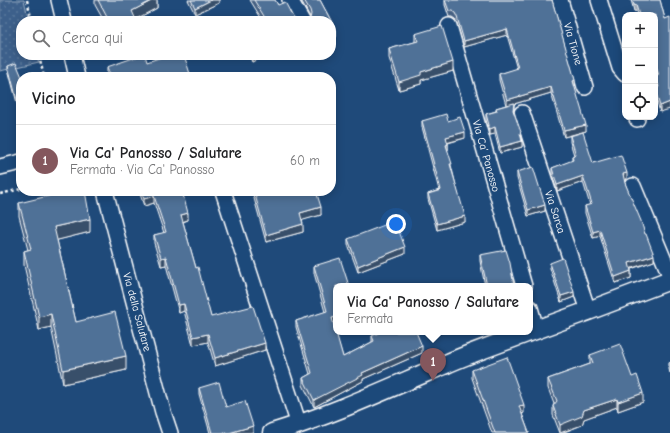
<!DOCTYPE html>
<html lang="it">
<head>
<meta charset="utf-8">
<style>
  body { margin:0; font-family:"Comic Neue",sans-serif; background:#f2f2f2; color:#202124 }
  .controls { position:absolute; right:12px; top:12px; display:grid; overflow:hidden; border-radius:8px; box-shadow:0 2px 10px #0003 }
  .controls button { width:36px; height:36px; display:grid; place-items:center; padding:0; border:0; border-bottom:1px solid #e0e0e0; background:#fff; color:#202124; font:20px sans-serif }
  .you { position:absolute; left:396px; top:224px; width:14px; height:14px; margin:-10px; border:3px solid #fff; border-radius:50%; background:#1a73e8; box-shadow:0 0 0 6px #1a73e833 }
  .badge { display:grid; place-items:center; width:26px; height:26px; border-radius:50%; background:#84575d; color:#fff; font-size:13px; font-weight:700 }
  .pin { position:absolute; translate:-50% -33px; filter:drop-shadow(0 1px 2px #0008) }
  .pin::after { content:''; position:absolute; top:21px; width:14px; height:12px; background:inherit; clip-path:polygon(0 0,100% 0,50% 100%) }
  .popup { position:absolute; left:333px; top:283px; width:200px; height:52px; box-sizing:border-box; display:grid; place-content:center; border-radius:8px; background:#fff; filter:drop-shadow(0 1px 3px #0005); font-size:13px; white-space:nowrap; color:#757577 }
  .popup b { font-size:15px; color:#202124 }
  .popup::after { content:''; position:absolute; left:50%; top:100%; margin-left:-8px; border:8px solid transparent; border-top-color:#fff }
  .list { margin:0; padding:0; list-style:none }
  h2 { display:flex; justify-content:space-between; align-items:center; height:52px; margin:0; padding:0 16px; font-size:17px }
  h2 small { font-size:13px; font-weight:400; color:#757577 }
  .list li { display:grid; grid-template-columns:26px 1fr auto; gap:12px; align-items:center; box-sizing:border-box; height:72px; padding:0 16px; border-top:1px solid #e0e0e0 }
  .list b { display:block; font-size:15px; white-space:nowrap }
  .list p { margin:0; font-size:13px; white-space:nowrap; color:#757577 }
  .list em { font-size:13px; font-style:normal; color:#757577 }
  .icon { flex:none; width:22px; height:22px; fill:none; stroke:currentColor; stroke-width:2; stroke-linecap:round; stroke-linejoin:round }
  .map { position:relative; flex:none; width:670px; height:433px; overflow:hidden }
  .search { position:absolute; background:#fff; box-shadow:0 2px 10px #0003; left:16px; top:16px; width:320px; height:44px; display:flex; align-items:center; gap:10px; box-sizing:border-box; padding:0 14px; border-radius:16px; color:#757577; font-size:15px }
  .panel { position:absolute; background:#fff; box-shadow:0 2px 10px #0003; left:16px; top:72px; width:320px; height:124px; border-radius:16px }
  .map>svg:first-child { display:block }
  .park { fill:url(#park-dots); stroke:#9eb0c5 }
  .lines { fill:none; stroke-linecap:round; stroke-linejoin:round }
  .minor-casing { stroke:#fff; stroke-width:18 }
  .tertiary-casing { stroke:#fff; stroke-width:21 }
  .path { stroke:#fff; stroke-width:2.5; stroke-dasharray:3 3; stroke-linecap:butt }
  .minor { stroke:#1f4a7a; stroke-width:15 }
  .tertiary { stroke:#1f4a7a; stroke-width:18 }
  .wall { fill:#456182; stroke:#fff }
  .shaded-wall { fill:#384f6a; stroke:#fff }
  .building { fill:#507197; stroke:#fff }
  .labels { text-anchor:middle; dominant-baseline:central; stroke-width:3; stroke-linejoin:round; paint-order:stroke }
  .street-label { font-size:11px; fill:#fff; stroke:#1f4a7a }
</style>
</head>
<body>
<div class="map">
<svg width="670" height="433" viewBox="0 0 670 433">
  <defs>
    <pattern id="park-dots" width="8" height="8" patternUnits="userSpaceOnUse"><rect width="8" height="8" fill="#3c618b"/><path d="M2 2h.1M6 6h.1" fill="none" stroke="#59799c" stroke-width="1.8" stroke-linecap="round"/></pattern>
  </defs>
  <rect width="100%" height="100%" fill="#1f4a7a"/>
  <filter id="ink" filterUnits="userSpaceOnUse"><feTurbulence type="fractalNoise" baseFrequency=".025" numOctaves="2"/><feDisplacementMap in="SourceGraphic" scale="8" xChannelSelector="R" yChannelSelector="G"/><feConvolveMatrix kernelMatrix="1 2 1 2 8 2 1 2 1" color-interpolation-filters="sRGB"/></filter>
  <g filter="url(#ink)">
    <path class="park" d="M0,0H24L29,21H21V55H38L39,62L0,71Z"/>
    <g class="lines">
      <g class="minor-casing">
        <path id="minor" d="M59,0L64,21
          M290,0L302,21
          M560,0L585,87
          M599,0L620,68L625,74
          M449,26L524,286
          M72,55L77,77
          M522,113L588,311
          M637,117V119
          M0,167L21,162
          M633,186L670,275
          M105,191L163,412L170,433
          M223,191L299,425
          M530,308L536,329"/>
      </g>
      <g class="tertiary-casing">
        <path id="tertiary" d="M530,332L588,311L670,280
          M272,433C332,415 389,388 446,364C473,352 501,343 529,332"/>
      </g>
      <path class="path" d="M27,0L32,21
        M39,55L44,77
        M0,194L21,189"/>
      <use href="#minor" class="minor"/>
      <use href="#tertiary" class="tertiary"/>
    </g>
    <path class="wall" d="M95,0H157V8L136,19V21H104L95,5Z
      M188,0H219V3L195,14Z
      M250,0H275L278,5L296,21H263Z
      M301,0H320L336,30V37L331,40V21H308L310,19V17Z
      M445,0H552L575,86H574L586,131L564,137L551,93L514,104V111L521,136L522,147L500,153L495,134L490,135L486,120V114L496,111V108L506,105L499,80V74L517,69L507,35L464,47L457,23L455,19L452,17H449L445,5Z
      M631,0H660L665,19L660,112L655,96V88H657L655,83V76H657L655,70V15H637L636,11H634Z
      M415,34L453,71L421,80V84L399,90L389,58V49L415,42Z
      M249,55H265L252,62Z
      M147,62L191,77H108L107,75V67Z
      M8,66L21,77V118L8,69Z
      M422,121H448L465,138L448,143V150H447L452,169L465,222L437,230L428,199V194L439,190L422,127Z
      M570,136L593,163L627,179L624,180L625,183L654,261L631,269V278L615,283L600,236L593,238L585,213V206L590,205L583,182L557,191L552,174V168L572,161V156L574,155L570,142Z
      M517,172L545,211L528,216L517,178Z
      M139,191H182L188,220L183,222L196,268L211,317L265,350L215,366L208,342L193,345L184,311L179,313L166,265L161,266L154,243V235L164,233L154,203L144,206Z
      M252,191H316L321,215L302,220L303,232L266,242Z
      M19,203L90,232L57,240L76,322L126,370L63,384L51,327L39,330L24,265V251L28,250L19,216Z
      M348,239L405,254L358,272L348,245Z
      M480,255L514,286H485L480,261Z
      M550,263L574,297L561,302L550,268Z
      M314,266L336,286V324L333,325L343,357L372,342V336L422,353L363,379V381L314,407L303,385V378L310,374L296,327V321L325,312L314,273Z
      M590,355L632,377L643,402L618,411L617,407L584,419L582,425L562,433H560L553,415V406L554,404L548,388V379L590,364Z
      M670,362V373L669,369V363Z
      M472,370L524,413L522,414L529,433H492L472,378Z
      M199,388L226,407L253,432L250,433H210L199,394Z"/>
    <path class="shaded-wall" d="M153,0H157V8L132,21V11Z
      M211,0H219V3L195,14V8Z
      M634,5H636V11H634Z
      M507,29V35L464,47V41Z
      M336,30V37L331,40V33Z
      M252,55H265L252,62Z
      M283,55H288L283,58Z
      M453,62V71L421,80V84L399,90V82L421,72Z
      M575,80V86L573,87V81Z
      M551,87V93L514,104L513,116L507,107V100Z
      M670,102V109L660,112V106Z
      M586,125V131L564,137V130Z
      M495,127V134L490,135V129Z
      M465,132V138L446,143V137Z
      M522,141V147L500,153V147Z
      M448,144V150H446V145Z
      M627,173V179L623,181V174Z
      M583,176V182L557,191V185Z
      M154,196V203L144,206V199Z
      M545,205V211L528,216V210Z
      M321,207V215L300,221V213Z
      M188,213V220L181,222V215Z
      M465,216V222L437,230V224Z
      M90,219V232L54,241V227Z
      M303,224V232L266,242V235Z
      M600,230V236L593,238V232Z
      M405,247V254L358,272V266Z
      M654,255V261L629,269V263Z
      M166,257V265L161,266V258Z
      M631,271V278L615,283V277Z
      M574,292V297L561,302V296Z
      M184,304V311L179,313V305Z
      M51,314V327L39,330V317Z
      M336,317V324L332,325V318Z
      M465,332H471L465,334Z
      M208,334V342L193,345V337Z
      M265,343V350L215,366V358Z
      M422,346V353L363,379V381L314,407V400L362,373Z
      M126,356V370L63,384V370Z
      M643,393V402L618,411V402Z
      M617,399V407L584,419L582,425L560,433V425L584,410Z
      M524,405V413L519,415V406Z
      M253,426V432L250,433H229Z"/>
    <path class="building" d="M98,0H153L132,11L136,20L135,21H109Z
      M191,0H211L195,8Z
      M254,0H275L278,5L285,2L294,19L296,21H267Z
      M304,0H320L336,30L331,33V21H308L310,19L311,14L310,10Z
      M445,0H552L575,80L573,81L586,125L564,130L551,87L507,100L499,74L518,68L507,29L464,41L457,17L455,13L452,11H449Z
      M632,0H660L665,19L670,17V102L660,106L655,90V88L659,87L655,76L659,75L655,64V15H639L636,5H634Z
      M442,26L453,62L421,72V75L399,82L389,49L418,41L415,34Z
      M142,55H145L147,62L168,55H184L191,77H111L107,67Z
      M16,63L22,77H21V115L8,66Z
      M514,103L513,110L521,132L520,133L522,141L500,147L495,127L490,129L486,114L497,111L496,108Z
      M446,114L448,121L460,117L465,132L446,137L448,144L446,145L452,164H450L465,216L437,224L428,194L441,190L422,121Z
      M583,132L593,163L621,155L627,173L623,174L625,183L641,221L645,234H646L654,255L629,263L631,271L615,277L600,230L593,232L585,206L592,204L583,176L557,185L552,168L573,160L572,156L576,155L570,136Z
      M533,167L545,205L528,210L517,172Z
      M69,191H85L90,219L54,227L76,322L115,312L126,356L63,370L51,314L39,317L24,251L31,249L19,203Z
      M141,191H182L188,213L181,215L196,268L198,267L211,317L253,306L265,343L215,358L208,334L193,337L184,304L179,305L166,257L161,258L154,235L166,232L154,196L144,199Z
      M254,191H316L321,207L300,213L303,224L266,235Z
      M395,221L405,247L358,266L348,239Z
      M506,250L510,263L514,286H487L480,255Z
      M340,258L349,286H336V317L332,318L343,357L374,341L372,336L380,332H416L422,346L362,373L363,375L314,400L303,378L312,373L296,321L327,311L314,266Z
      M563,258L574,292L561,296L550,263Z
      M620,344L632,377L637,375L643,393L618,402L617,399L584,410L582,416L560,425L553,406L557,401L548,379L593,363L590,355Z
      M507,357L524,405L519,406L529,433H495L472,370Z
      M219,382L226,407L245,401L253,426L229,433H212L199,388Z"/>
  </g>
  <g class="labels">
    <g class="street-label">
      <text transform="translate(573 44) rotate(74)">Via Tione</text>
      <text transform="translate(486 156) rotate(74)">Via Ca' Panosso</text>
      <text transform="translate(555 212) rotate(72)">Via Sarca</text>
      <text transform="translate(137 312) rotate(75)">Via della Salutare</text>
    </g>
  </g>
</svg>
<div class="controls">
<button>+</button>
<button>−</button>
<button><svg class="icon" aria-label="locate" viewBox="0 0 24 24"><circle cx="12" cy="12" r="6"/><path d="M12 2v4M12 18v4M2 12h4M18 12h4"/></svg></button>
</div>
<div class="you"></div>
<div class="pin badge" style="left:433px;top:381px">1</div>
<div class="popup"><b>Via Ca' Panosso / Salutare</b>Fermata</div>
<div class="search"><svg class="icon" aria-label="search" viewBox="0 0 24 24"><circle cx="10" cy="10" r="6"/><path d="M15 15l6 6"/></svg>Cerca qui</div>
<section class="panel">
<h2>Vicino<small></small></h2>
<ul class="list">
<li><span class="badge">1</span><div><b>Via Ca' Panosso / Salutare</b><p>Fermata · Via Ca' Panosso</p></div><em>60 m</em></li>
</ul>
</section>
</div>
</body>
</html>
